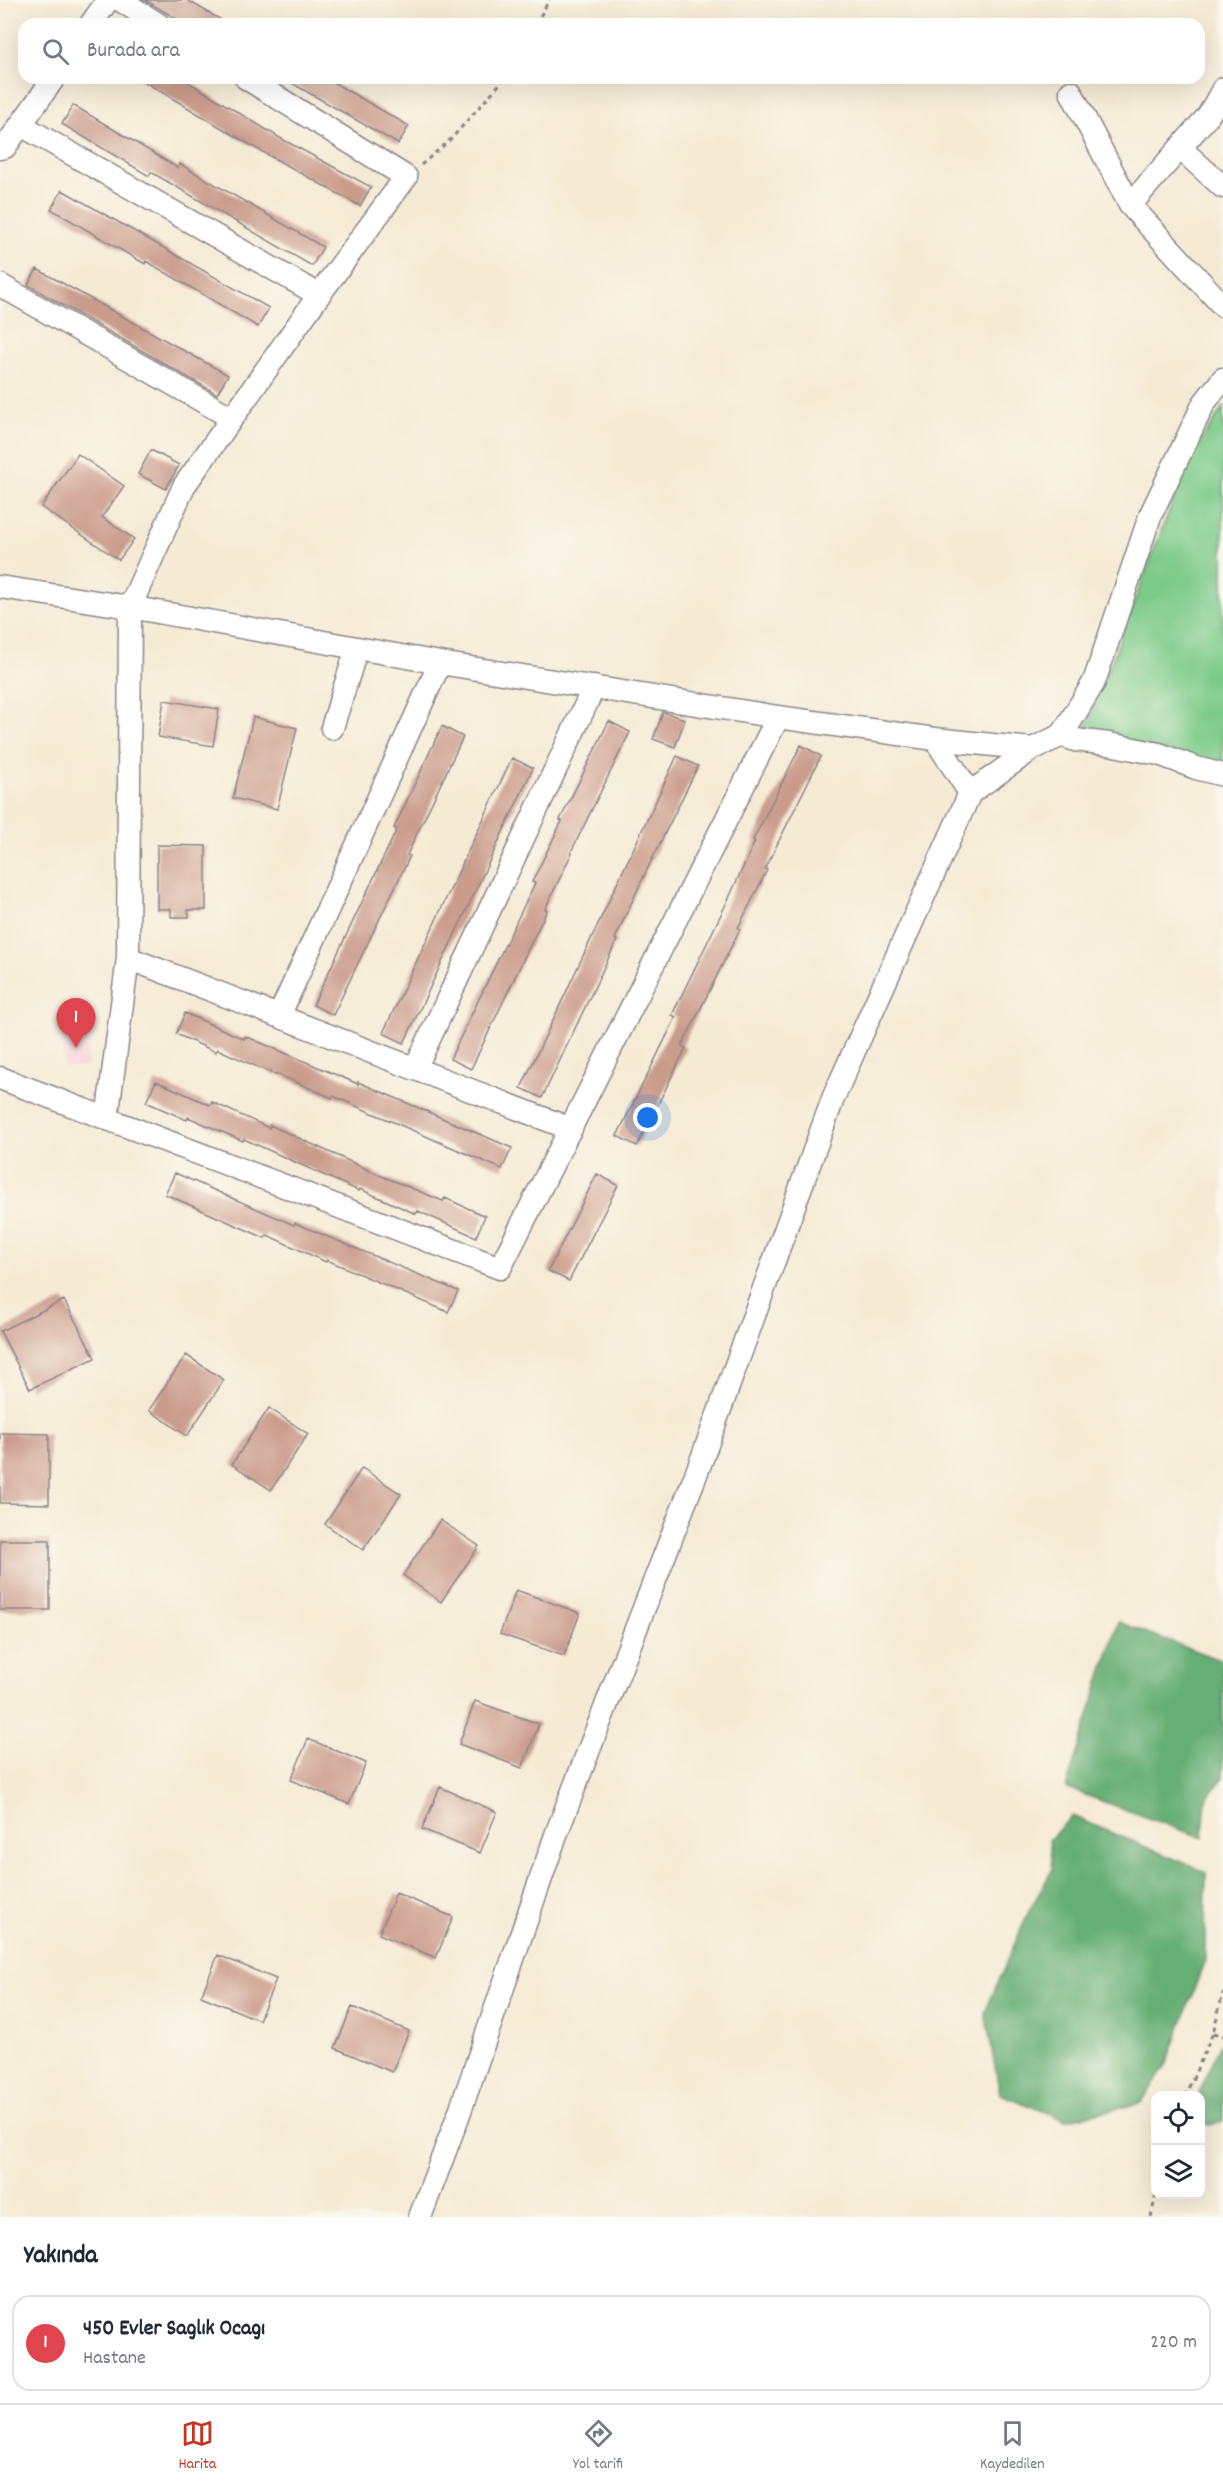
<!DOCTYPE html>
<html lang="tr">
<head>
<meta charset="utf-8">
<style>
  body { margin:0; font-family:Dekko,sans-serif; background:#f2f2f3; color:#1f2937 }
  .controls { position:absolute; right:18px; bottom:18px; display:grid; overflow:hidden; border-radius:12px; box-shadow:0 6px 24px #0002 }
  .controls button { width:54px; height:54px; display:grid; place-items:center; padding:0; border:0; border-bottom:2px solid #e0e1e3; background:#fff; color:#1f2937; font:30px sans-serif }
  .you { position:absolute; left:648px; top:1118px; width:21px; height:21px; margin:-15px; border:4px solid #fff; border-radius:50%; background:#1a73e8; box-shadow:0 0 0 9px #1a73e833 }
  .badge { display:grid; place-items:center; width:39px; height:39px; border-radius:50%; background:#c8321e; color:#fff; font-size:20px; font-weight:700 }
  .pin { position:absolute; translate:-50% -50px; filter:drop-shadow(0 2px 3px #0008) }
  .pin::after { content:''; position:absolute; top:32px; width:21px; height:18px; background:inherit; clip-path:polygon(0 0,100% 0,50% 100%) }
  .list { margin:0; padding:0; list-style:none }
  h2 { display:flex; justify-content:space-between; align-items:center; height:78px; margin:0; padding:0 24px; font-size:26px }
  h2 small { font-size:20px; font-weight:400; color:#747a83 }
  .list li { display:grid; grid-template-columns:39px 1fr auto; gap:18px; align-items:center; box-sizing:border-box; height:96px; margin:0 12px 12px; padding:0 12px; border:2px solid #e0e1e3; border-radius:18px }
  .list b { display:block; font-size:22px; white-space:nowrap }
  .list p { margin:0; font-size:20px; white-space:nowrap; color:#747a83 }
  .list em { font-size:20px; font-style:normal; color:#747a83 }
  .icon { flex:none; width:33px; height:33px; fill:none; stroke:currentColor; stroke-width:2; stroke-linecap:round; stroke-linejoin:round }
  .map { position:relative; flex:none; width:1223px; height:2217px; overflow:hidden }
  .search { position:absolute; background:#fff; box-shadow:0 6px 24px #0002; left:18px; right:18px; top:18px; height:66px; display:flex; align-items:center; gap:15px; box-sizing:border-box; padding:0 21px; border-radius:18px; color:#747a83; font-size:22px }
  .sheet { height:186px; background:#fff }
  nav { display:flex; justify-content:space-around; align-items:center; box-sizing:border-box; height:84px; border-top:2px solid #e0e1e3; background:#fff; font-size:16px; color:#747a83 }
  nav a { display:grid; justify-items:center; gap:3px }
  nav .on { color:#c8321e }
  .map>svg:first-child { display:block }
  .built { fill:#f6cfd8 }
  .green { fill:#7cca89; stroke:#4f7662; stroke-width:1.5 }
  .forest { fill:#65ae75; stroke:#446858; stroke-width:1.5 }
  .building { fill:#ca9c8c }
  .lines { fill:none; stroke-linecap:round; stroke-linejoin:round }
  .minor-casing { stroke:#8c8688; stroke-width:25 }
  .path { stroke:#8c8688; stroke-width:3; stroke-dasharray:4.5 4.5; stroke-linecap:butt }
  .minor { stroke:#fff; stroke-width:22 }
</style>
</head>
<body>
<div class="map">
<svg width="1223" height="2217" viewBox="0 0 1223 2217">
  <rect width="100%" height="100%" fill="#fbf7ec"/>
  <filter id="ink" filterUnits="userSpaceOnUse"><feTurbulence type="fractalNoise" baseFrequency=".0167" numOctaves="2"/><feDisplacementMap in="SourceGraphic" scale="12" xChannelSelector="R" yChannelSelector="G"/><feConvolveMatrix kernelMatrix="1 2 1 2 8 2 1 2 1" color-interpolation-filters="sRGB"/></filter>
  <filter id="wash" filterUnits="userSpaceOnUse"><feTurbulence type="fractalNoise" baseFrequency=".008" numOctaves="4" result="noise"/><feDisplacementMap in="SourceGraphic" scale="24" xChannelSelector="R" yChannelSelector="G"/><feGaussianBlur stdDeviation="1.35" result="paint"/><feColorMatrix in="noise" values="0 0 0 0 0 0 0 0 0 0 0 0 0 0 0 0 0 1.4 0 .05"/><feComposite in="paint" operator="in"/></filter>
  <g filter="url(#wash)">
    <rect width="100%" height="100%" fill="#f5ebd5"/>
    <path class="built" d="M86,1029L88,1067L64,1068L62,1030Z"/>
    <path class="green" d="M1223,407V765L1096,735L1086,727L1188,461Z"/>
    <path class="forest" d="M1118,1622L1223,1661V1778L1206,1799L1203,1838L1066,1788Z
      M1072,1816L1206,1872L1205,1960L1166,2066L1141,2103L1065,2120L1000,2094L985,2012L1029,1911L1052,1870L1049,1840Z
      M1221,2043L1223,2044V2121L1210,2125L1201,2123L1200,2096L1198,2095Z"/>
    <g id="blocks">
      <path class="building" d="M145,0H187L228,24H185Z
        M138,78H182L280,138L371,187L360,206L252,146Z
        M283,78H326L409,126L398,144Z
        M73,105L178,168L180,164L323,247L312,266L151,172L149,176L62,124Z
        M62,190L269,308L258,327L146,261L145,264L51,209Z
        M37,269L228,375L217,394L28,285Z
        M151,450L179,465L166,489L138,474Z
        M78,454L124,486L102,517L134,539L119,560L41,507Z
        M164,700L219,709L213,746L158,737Z
        M663,712L685,719L675,747L653,739Z
        M253,717L297,728L277,809L233,798Z
        M609,721L630,732L571,852L572,853L545,909L547,910L471,1069L450,1059L535,883L532,882L562,821L560,820Z
        M442,726L463,737L407,855L410,856L333,1015L313,1005L397,829L394,828Z
        M801,745L821,756L765,869L767,870L738,928L740,929L682,1046L686,1048L637,1146L617,1136L676,1017L672,1015L728,900L755,841L753,840Z
        M677,756L698,766L641,882L615,939L617,940L542,1098L521,1088Z
        M512,758L533,768L404,1043L383,1033Z
        M157,845L206,846V910H188L189,917H171V909H157Z
        M185,1013L244,1039L245,1036L358,1084V1082L512,1148L502,1169L333,1096L332,1098L277,1074L276,1075L217,1049L216,1052L176,1034Z
        M156,1081L210,1105L212,1102L269,1128L270,1125L384,1177L443,1201L445,1198L485,1216L476,1237L418,1211L416,1214L360,1189L359,1191L244,1139L243,1141L188,1117L187,1120L146,1102Z
        M175,1173L294,1225L295,1223L458,1291L448,1312L327,1260L326,1262L267,1235L265,1238L165,1194Z
        M597,1174L618,1185L569,1281L548,1271Z
        M64,1300L95,1358L30,1389L0,1331Z
        M186,1355L224,1380L187,1436L149,1410Z
        M269,1408L308,1434L271,1490L232,1464Z
        M0,1433L49,1434V1504L0,1503Z
        M362,1468L401,1494L363,1550L325,1524Z
        M440,1520L479,1546L441,1602L403,1575Z
        M0,1540H50V1610H0Z
        M516,1590L580,1613L564,1656L500,1634Z
        M475,1701L539,1724L522,1768L459,1744Z
        M308,1739L366,1763L349,1804L291,1780Z
        M440,1787L497,1812L480,1853L422,1829Z
        M396,1893L453,1917L436,1958L379,1934Z
        M218,1955L276,1979L259,2020L201,1996Z
        M352,2007L409,2031L392,2072L335,2048Z"/>
    </g>
  </g>
  <g filter="url(#ink)">
    <use href="#blocks" fill-opacity="0" stroke="#8c8688" stroke-width="1.5"/>
    <g class="lines">
      <g class="minor-casing">
        <path id="minor" d="M120,0L158,24
          M91,24L108,0
          M1071,92L1130,205L1223,306
          M21,125L319,295
          M0,148L5,147L54,78
          M1180,148L1223,187
          M1130,205L1208,116L1223,89
          M0,285L232,418
          M0,587L130,607L440,663L778,717L500,1268L0,1078
          M778,717L935,739L1032,749L1062,735L1094,682L1150,516L1204,403L1223,379
          M332,728L357,648
          M1062,735L1075,740L1109,744L1159,754L1196,768L1223,775
          M935,739L970,793
          M128,958L571,1129
          M279,1016L440,663
          M415,1069L594,687
          M107,1119L128,958L130,607L184,486L319,295L406,177L246,78
          M420,2217L459,2114L557,1832L700,1464L834,1096L970,793L1032,749"/>
      </g>
      <path class="path" d="M536,24L549,0
        M421,165L451,139L505,78
        M1213,2033L1223,2036
        M1185,2096L1213,2033L1223,1993
        M1151,2217L1156,2194"/>
      <use href="#minor" class="minor"/>
    </g>
  </g>
</svg>
<div class="controls">
<button><svg class="icon" aria-label="locate" viewBox="0 0 24 24"><circle cx="12" cy="12" r="6"/><path d="M12 2v4M12 18v4M2 12h4M18 12h4"/></svg></button>
<button><svg class="icon" aria-label="layers" viewBox="0 0 24 24"><path d="M12 4l9 5-9 5-9-5zM3 14l9 5 9-5"/></svg></button>
</div>
<div class="you"></div>
<div class="pin badge" style="left:76px;top:1048px;background:#e0444e">1</div>
<div class="search"><svg class="icon" aria-label="search" viewBox="0 0 24 24"><circle cx="10" cy="10" r="6"/><path d="M15 15l6 6"/></svg>Burada ara</div>
</div>
<section class="sheet">
<h2>Yakında<small></small></h2>
<ul class="list">
<li><span class="badge" style="background:#e0444e">1</span><div><b>450 Evler Saglık Ocagı</b><p>Hastane</p></div><em>220 m</em></li>
</ul>
</section>
<nav>
<a class="on"><svg class="icon" aria-label="map" viewBox="0 0 24 24"><path d="M3 6l6-2 6 2 6-2v14l-6 2-6-2-6 2zM9 4v14M15 6v14"/></svg>Harita</a>
<a><svg class="icon" aria-label="directions" viewBox="0 0 24 24"><path d="M12 3l9 9-9 9-9-9zM9 14v-3h6M13 9l2 2-2 2"/></svg>Yol tarifi</a>
<a><svg class="icon" aria-label="saved" viewBox="0 0 24 24"><path d="M7 4h10v16l-5-4-5 4z"/></svg>Kaydedilen</a>
</nav>
</body>
</html>
